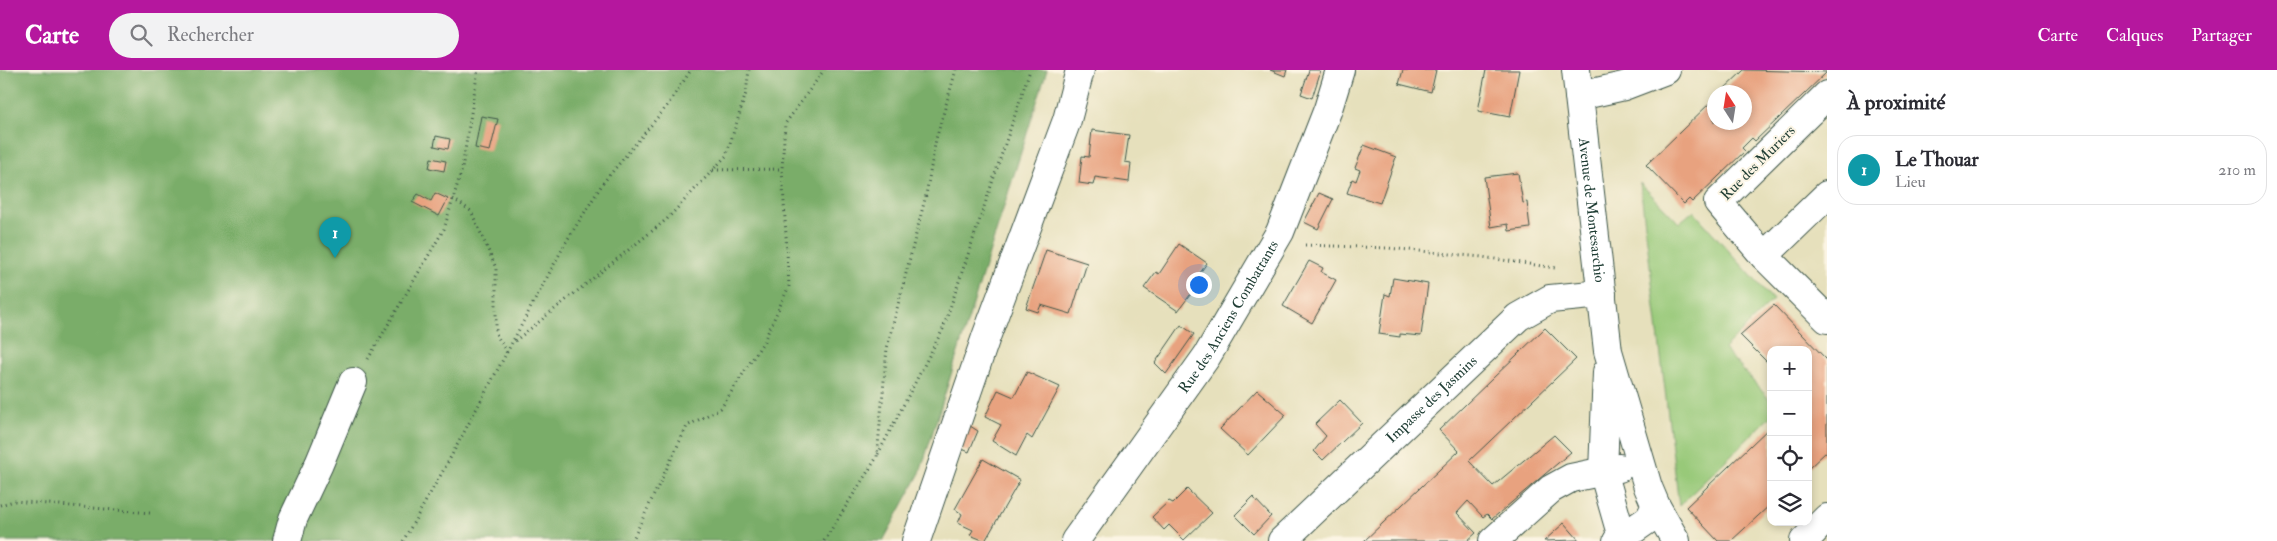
<!DOCTYPE html>
<html lang="fr">
<head>
<meta charset="utf-8">
<style>
  body { margin:0; font-family:"IM FELL Double Pica",serif; background:#f2f2f3; color:#2b2b33 }
  .controls { position:absolute; right:15px; bottom:15px; display:grid; overflow:hidden; border-radius:10px; box-shadow:0 2px 8px #0003 }
  .controls button { width:45px; height:45px; display:grid; place-items:center; padding:0; border:0; border-bottom:1px solid #e1e1e2; background:#fff; color:#2b2b33; font:25px sans-serif }
  .compass { position:absolute; left:1707px; top:15px; width:45px; height:45px; border-radius:50%; background:#fff; box-shadow:0 2px 8px #0003; rotate:348deg }
  .you { position:absolute; left:1198px; top:214px; width:18px; height:18px; margin:-12px; border:4px solid #fff; border-radius:50%; background:#1a73e8; box-shadow:0 0 0 8px #1a73e833 }
  .badge { display:grid; place-items:center; width:32px; height:32px; border-radius:50%; background:#b5179e; color:#fff; font-size:16px; font-weight:700 }
  .pin { position:absolute; translate:-50% -41px; filter:drop-shadow(0 1px 2px #0008) }
  .pin::after { content:''; position:absolute; top:26px; width:18px; height:15px; background:inherit; clip-path:polygon(0 0,100% 0,50% 100%) }
  .list { margin:0; padding:0; list-style:none }
  h2 { display:flex; justify-content:space-between; align-items:center; height:65px; margin:0; padding:0 20px; font-size:21px }
  h2 small { font-size:16px; font-weight:400; color:#7c7c81 }
  .list li { display:grid; grid-template-columns:32px 1fr auto; gap:15px; align-items:center; box-sizing:border-box; height:70px; margin:0 10px 10px; padding:0 10px; border:1px solid #e1e1e2; border-radius:20px }
  .list b { display:block; font-size:19px; white-space:nowrap }
  .list p { margin:0; font-size:16px; white-space:nowrap; color:#7c7c81 }
  .list em { font-size:16px; font-style:normal; color:#7c7c81 }
  .icon { flex:none; width:28px; height:28px; fill:none; stroke:currentColor; stroke-width:2; stroke-linecap:round; stroke-linejoin:round }
  .map { position:relative; flex:none; width:1827px; height:471px; overflow:hidden }
  header { display:flex; align-items:center; gap:30px; box-sizing:border-box; height:70px; padding:0 25px; background:#b5179e; color:#fff }
  header strong { font-size:24px }
  nav { display:flex; gap:28px; margin-inline-start:auto; font-size:18px }
  .search { width:350px; height:45px; background:#f2f2f3; display:flex; align-items:center; gap:12px; box-sizing:border-box; padding:0 18px; border-radius:28px; color:#7c7c81; font-size:19px }
  main { display:flex }
  aside { flex:1; background:#fff }
  .map>svg:first-child { display:block }
  .green { fill:#98c979; stroke:#5c8356 }
  .forest { fill:#7aad69; stroke:#4c754e }
  .building { fill:#e8a27f }
  .lines { fill:none; stroke-linecap:round; stroke-linejoin:round }
  .minor-casing { stroke:#3d5548; stroke-width:30 }
  .path { stroke:#3d5548; stroke-width:3; stroke-dasharray:1 4; stroke-linecap:butt }
  .minor { stroke:#fff; stroke-width:28 }
  .labels { text-anchor:middle; dominant-baseline:central; stroke-width:4; stroke-linejoin:round; paint-order:stroke }
  .street-label { font-size:15px; fill:#1f3d34; stroke:#fcf5e5 }
</style>
</head>
<body>
<header>
<strong>Carte</strong>
<div class="search"><svg class="icon" aria-label="search" viewBox="0 0 24 24"><circle cx="10" cy="10" r="6"/><path d="M15 15l6 6"/></svg>Rechercher</div>
<nav><a>Carte</a><a>Calques</a><a>Partager</a></nav>
</header>
<main>
<div class="map">
<svg width="1827" height="471" viewBox="0 0 1827 471">
  <rect width="100%" height="100%" fill="#fcf5e5"/>
  <filter id="ink" filterUnits="userSpaceOnUse"><feTurbulence type="fractalNoise" baseFrequency=".02" numOctaves="2"/><feDisplacementMap in="SourceGraphic" scale="10" xChannelSelector="R" yChannelSelector="G"/><feConvolveMatrix kernelMatrix="1 2 1 2 8 2 1 2 1" color-interpolation-filters="sRGB"/></filter>
  <filter id="wash" filterUnits="userSpaceOnUse"><feTurbulence type="fractalNoise" baseFrequency=".0096" numOctaves="4" result="noise"/><feDisplacementMap in="SourceGraphic" scale="20" xChannelSelector="R" yChannelSelector="G"/><feGaussianBlur stdDeviation="1.12" result="paint"/><feColorMatrix in="noise" values="0 0 0 0 0 0 0 0 0 0 0 0 0 0 0 0 0 1.4 0 .05"/><feComposite in="paint" operator="in"/></filter>
  <g filter="url(#wash)">
    <rect width="100%" height="100%" fill="#e6e0bc"/>
    <path class="green" d="M1640,113L1679,153L1693,141L1773,230L1724,279L1771,331V346L1679,436Z"/>
    <path class="forest" d="M0,0H1047L920,403L883,471H0Z"/>
    <g id="blocks">
      <path class="building" d="M1270,0H1287L1285,6Z
        M1309,0H1321L1312,28L1301,24Z
        M1403,0H1436L1431,22L1399,14Z
        M1486,0H1519L1510,47L1478,41Z
        M1744,0L1827,2L1755,71L1752,68L1742,78L1745,81L1692,132L1689,129L1684,134L1646,95L1714,29V52H1744V22H1721Z
        M481,46L498,49L490,81L475,78Z
        M1092,60L1129,65L1125,92L1131,93L1129,112L1095,107L1093,115L1079,113L1082,86L1089,87Z
        M436,66L450,69L448,79L434,76Z
        M1364,75L1396,87L1380,133L1347,123L1352,109L1356,111L1360,100L1355,98Z
        M431,88L446,91L444,101L429,98Z
        M1518,103L1523,133L1527,132L1530,158L1509,161L1508,154L1491,157L1484,107Z
        M435,123L448,129L439,146L412,132L418,124L431,131Z
        M1319,123L1333,129L1318,159L1304,152Z
        M1179,174L1207,193L1190,217L1193,221L1178,241L1144,218L1156,202L1159,204Z
        M1046,180L1087,193L1071,244L1041,235L1038,242L1026,238Z
        M1309,191L1323,198L1321,202L1336,210L1312,253L1283,236Z
        M1393,208L1428,214L1421,266L1400,264V267L1379,264L1385,224L1390,226Z
        M1774,235L1827,290V381L1808,399V280H1771V296L1740,265Z
        M1181,255L1194,264L1166,304L1155,293Z
        M1545,258L1576,289L1469,391L1493,416L1554,365L1571,382L1492,449L1487,444L1483,447L1468,431L1457,443L1476,463L1467,471H1364L1459,381L1439,360Z
        M1027,302L1060,317L1032,369L1027,365L1016,386L992,371L1001,355L985,347L998,320L1014,327Z
        M1257,320L1286,345L1248,385L1220,359Z
        M1340,330L1362,353L1323,390L1314,381L1326,366L1315,354Z
        M967,354L978,361L969,382L958,377Z
        M1771,356V434L1731,471H1718L1686,437Z
        M983,389L1020,410L985,471L970,465L973,460L958,453L962,444L955,439Z
        M1187,419L1212,443L1184,470L1169,455L1164,460L1152,447L1169,431L1173,433Z
        M1253,427L1271,446L1254,464L1235,445Z
        M1564,453L1579,470L1544,471Z"/>
    </g>
  </g>
  <g filter="url(#ink)">
    <use href="#blocks" fill-opacity="0" stroke="#3d5548" stroke-width="1"/>
    <g class="lines">
      <g class="minor-casing">
        <g id="minor">
          <path id="s1" d="M1576,0L1608,281L1648,417L1656,436L1676,471"/>
          <path d="M1827,25L1718,132L1764,186L1827,249"/>
          <path d="M1579,26L1624,16L1666,0"/>
          <path d="M1764,186L1827,125"/>
          <path d="M1607,302L1603,401L1623,471"/>
          <path d="M287,471L293,449L319,394L353,312"/>
          <path d="M916,471L986,267L1067,50L1080,0"/>
          <path id="s2" d="M1075,471L1207,286L1280,162L1328,39L1340,0"/>
          <path id="s3" d="M1282,471L1518,247L1550,229L1602,224"/>
          <path d="M1493,471L1551,419L1571,408L1619,398"/>
          <path d="M1617,471L1649,449L1656,436"/>
          <path d="M1804,471L1827,448"/>
        </g>
      </g>
      <path class="path" d="M713,100L782,99
        M453,129L471,141L496,198V264L507,283
        M1305,175L1388,178L1482,187L1555,198
        M515,271L667,149L726,86L746,23L749,0
        M368,289L444,159L462,99L478,0
        M878,384L943,259L1030,0
        M0,435L14,431L150,443
        M403,471L447,394L566,172L603,113L667,36L691,0
        M632,471L687,356L721,338L764,271L789,216L782,99L785,54L824,0
        M824,471L877,387L887,278L926,125L936,69L956,0"/>
      <use href="#minor" class="minor"/>
    </g>
  </g>
  <g class="labels">
    <g class="street-label">
      <text transform="translate(1758 93) rotate(-45)">Rue des Muriers</text>
      <text stroke="none"><textPath href="#s1" startOffset="141">Avenue de Montesarchio</textPath></text>
      <text stroke="none"><textPath href="#s2" startOffset="272">Rue des Anciens Combattants</textPath></text>
      <text stroke="none"><textPath href="#s3" startOffset="206">Impasse des Jasmins</textPath></text>
    </g>
  </g>
</svg>
<div class="controls">
<button>+</button>
<button>−</button>
<button><svg class="icon" aria-label="locate" viewBox="0 0 24 24"><circle cx="12" cy="12" r="6"/><path d="M12 2v4M12 18v4M2 12h4M18 12h4"/></svg></button>
<button><svg class="icon" aria-label="layers" viewBox="0 0 24 24"><path d="M12 4l9 5-9 5-9-5zM3 14l9 5 9-5"/></svg></button>
</div>
<svg class="compass" viewBox="-18 -18 36 36"><path d="M0-13l5 13h-10z" fill="#e53935"/><path d="M0 13l5-13h-10z" fill="#7c7c81"/></svg>
<div class="you"></div>
<div class="pin badge" style="left:335px;top:188px;background:#0f9aa8">1</div>
</div>
<aside>
<h2>À proximité<small></small></h2>
<ul class="list">
<li><span class="badge" style="background:#0f9aa8">1</span><div><b>Le Thouar</b><p>Lieu</p></div><em>210 m</em></li>
</ul>
</aside>
</main>
</body>
</html>
